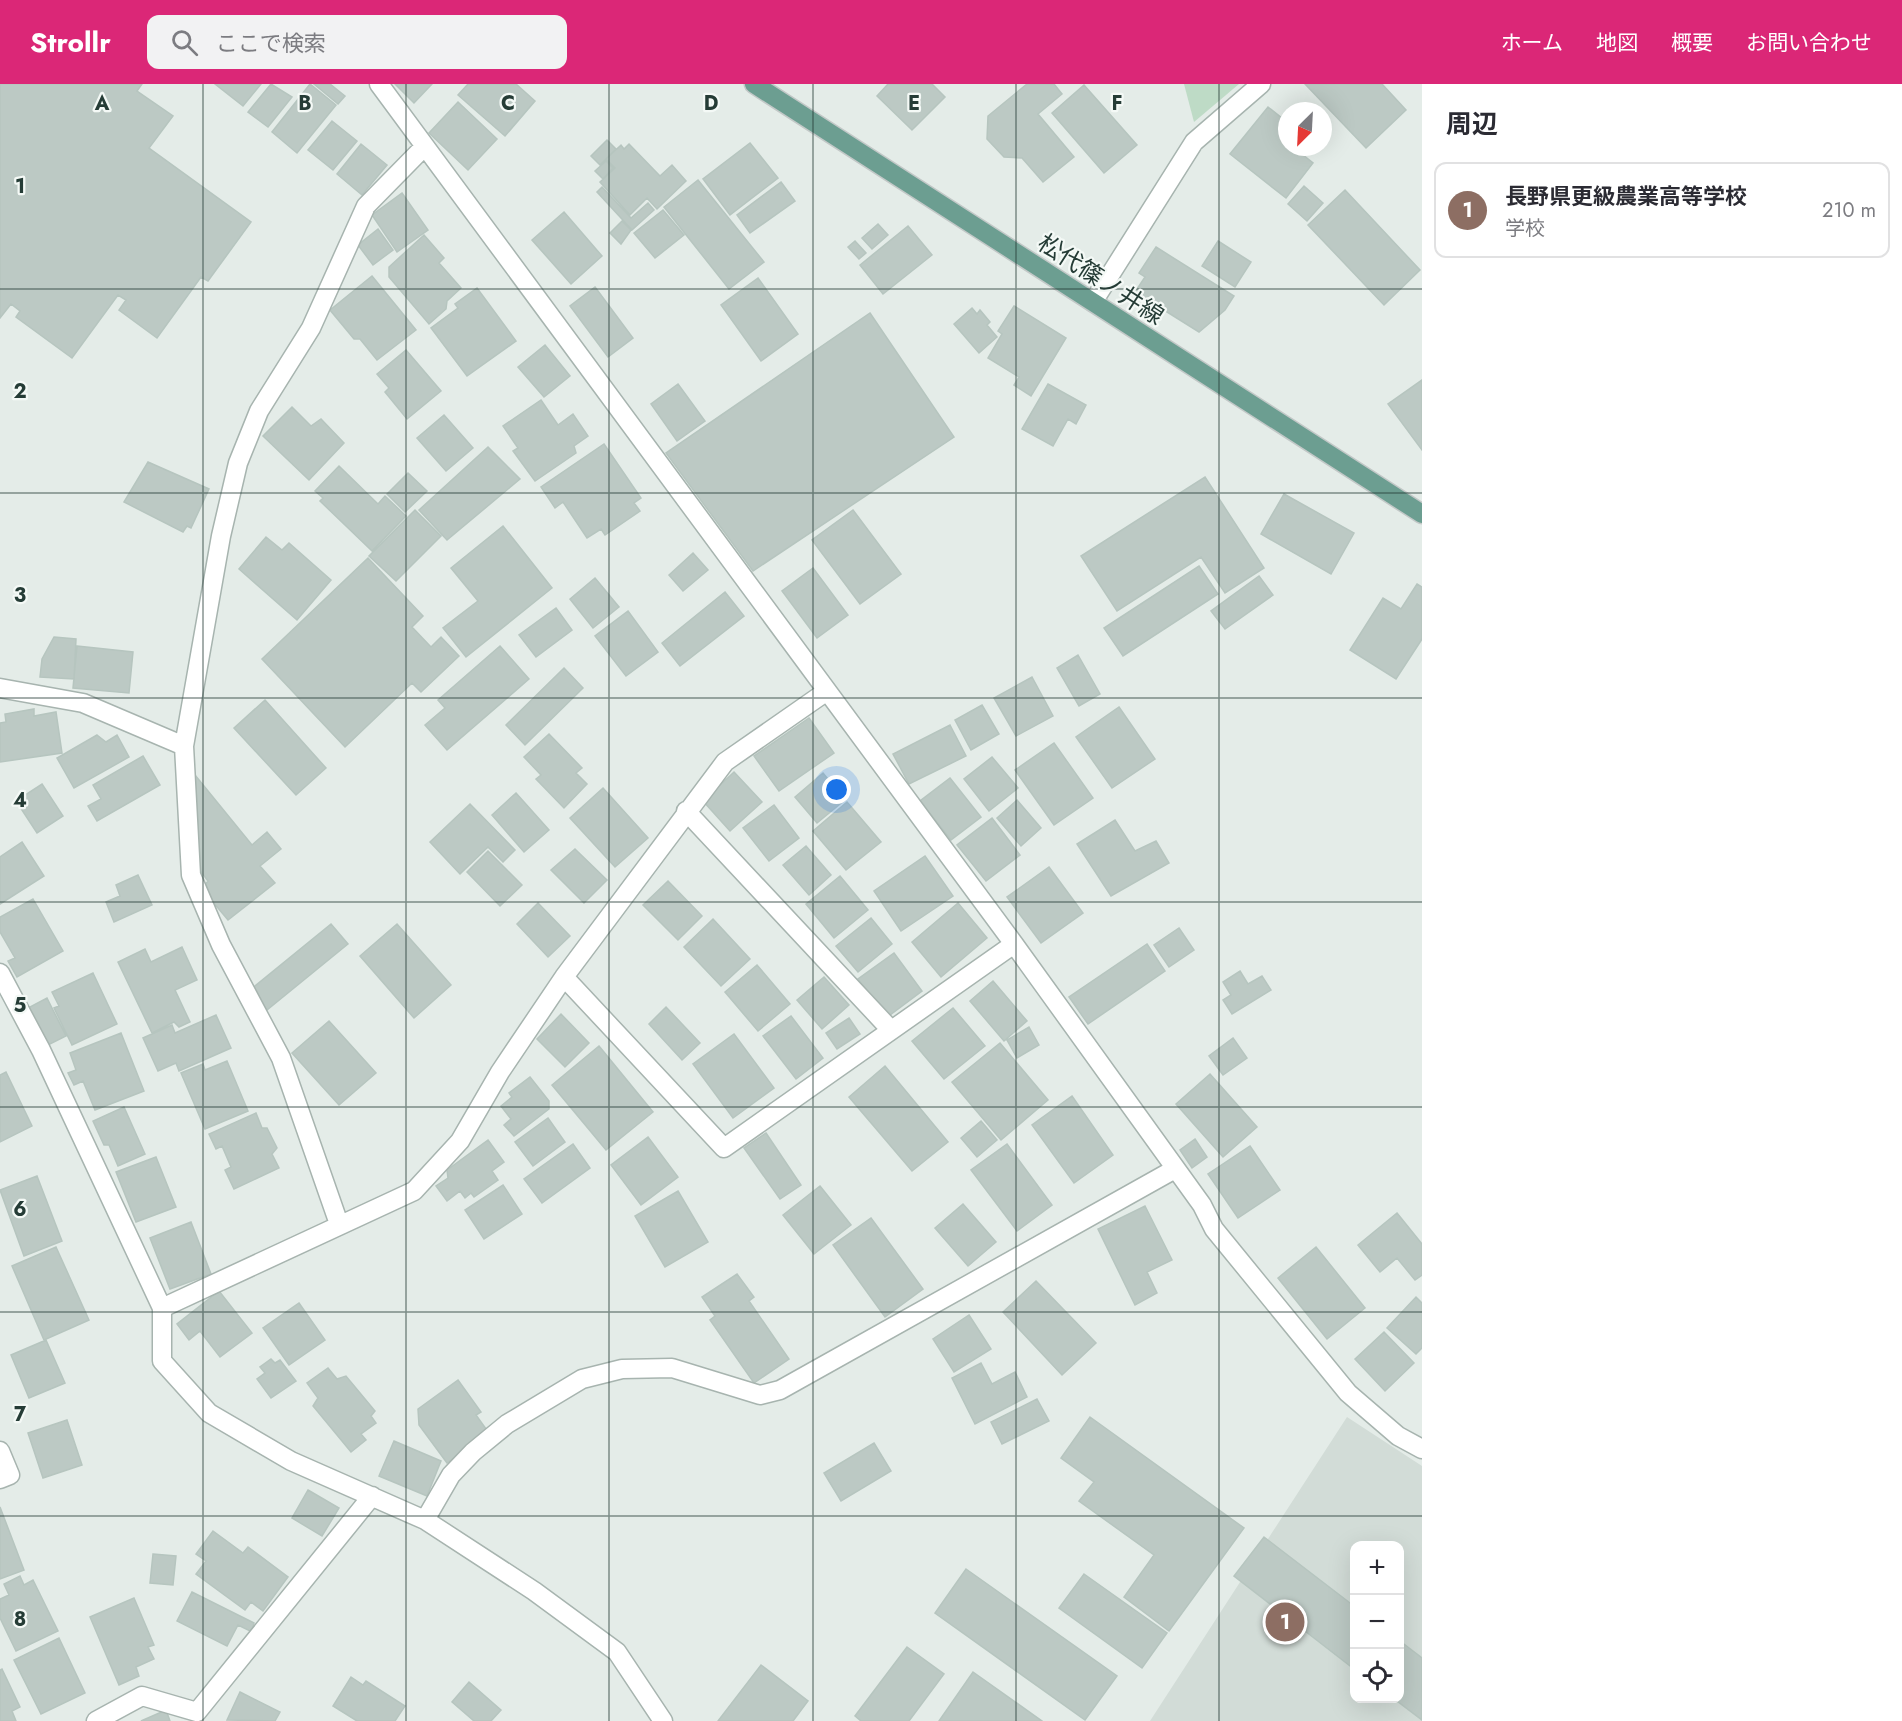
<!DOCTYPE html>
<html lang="ja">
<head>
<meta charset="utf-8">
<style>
  body { margin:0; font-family:Jost,"Noto Sans JP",sans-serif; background:#f2f2f3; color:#2b2b33 }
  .controls { position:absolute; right:18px; bottom:18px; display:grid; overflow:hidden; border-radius:12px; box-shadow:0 6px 24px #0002 }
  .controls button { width:54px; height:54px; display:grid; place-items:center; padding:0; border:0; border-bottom:2px solid #e1e1e2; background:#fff; color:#2b2b33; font:30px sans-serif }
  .compass { position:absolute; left:1278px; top:18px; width:54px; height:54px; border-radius:50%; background:#fff; box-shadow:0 6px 24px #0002; rotate:204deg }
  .you { position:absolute; left:837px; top:706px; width:21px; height:21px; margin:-15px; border:4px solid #fff; border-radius:50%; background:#1a73e8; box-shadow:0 0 0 9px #1a73e833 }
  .badge { display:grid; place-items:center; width:39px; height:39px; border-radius:50%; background:#db2777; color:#fff; font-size:20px; font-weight:700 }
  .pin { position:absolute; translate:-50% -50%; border:3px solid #fff; box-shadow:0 2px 6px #0006 }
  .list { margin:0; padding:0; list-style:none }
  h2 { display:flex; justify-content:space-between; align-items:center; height:78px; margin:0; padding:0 24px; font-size:26px }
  h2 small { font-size:20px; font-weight:400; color:#7c7c81 }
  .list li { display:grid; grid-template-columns:39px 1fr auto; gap:18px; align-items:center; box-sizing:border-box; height:96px; margin:0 12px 12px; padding:0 12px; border:2px solid #e1e1e2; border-radius:12px }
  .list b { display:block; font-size:22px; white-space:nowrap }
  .list p { margin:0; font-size:20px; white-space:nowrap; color:#7c7c81 }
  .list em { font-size:20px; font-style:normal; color:#7c7c81 }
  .icon { flex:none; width:33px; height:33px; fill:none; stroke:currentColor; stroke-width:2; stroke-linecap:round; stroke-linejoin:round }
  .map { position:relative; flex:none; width:1422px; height:1637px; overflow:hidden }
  header { display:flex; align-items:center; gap:36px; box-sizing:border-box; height:84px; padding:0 30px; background:#db2777; color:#fff }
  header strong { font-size:28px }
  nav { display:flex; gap:33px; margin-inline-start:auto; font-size:21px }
  .search { width:420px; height:54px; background:#f2f2f3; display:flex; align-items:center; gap:15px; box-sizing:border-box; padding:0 21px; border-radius:12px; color:#7c7c81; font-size:22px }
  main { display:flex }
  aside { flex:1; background:#fff }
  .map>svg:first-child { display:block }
  .built { fill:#d2dcd7; fill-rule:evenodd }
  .green { fill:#bedbc6 }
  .building { fill:#bcc9c4; stroke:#b6c5bf; stroke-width:1.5 }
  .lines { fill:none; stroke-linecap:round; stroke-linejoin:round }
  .minor-casing { stroke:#a7b4af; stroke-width:21 }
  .major-casing { stroke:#c2c8c7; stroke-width:21 }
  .minor { stroke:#fff; stroke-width:18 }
  .major { stroke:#6c9e91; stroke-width:18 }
  .grid { fill:none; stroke:#253c36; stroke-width:1.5; stroke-opacity:0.55 }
  .labels { text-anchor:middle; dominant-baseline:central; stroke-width:4.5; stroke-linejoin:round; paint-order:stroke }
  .street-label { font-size:24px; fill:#253c36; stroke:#f4f9f6 }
  .grid-label { font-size:20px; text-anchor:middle; font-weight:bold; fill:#253c36; stroke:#f4f9f6; stroke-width:4.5; stroke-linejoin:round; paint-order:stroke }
</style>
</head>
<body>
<header>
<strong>Strollr</strong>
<div class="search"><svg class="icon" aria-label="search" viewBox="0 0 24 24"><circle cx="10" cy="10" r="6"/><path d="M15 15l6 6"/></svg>ここで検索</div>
<nav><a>ホーム</a><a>地図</a><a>概要</a><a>お問い合わせ</a></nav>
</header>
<main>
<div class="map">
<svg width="1422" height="1637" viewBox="0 0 1422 1637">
  <rect width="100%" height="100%" fill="#e4ece8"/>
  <path class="built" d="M1347,1333L1422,1382V1637H1150ZM1354,1462H1400V1614H1354Z"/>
  <path class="green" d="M1184,0H1239L1194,38Z"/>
  <path class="building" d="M0,0H142L137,7L173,32L149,64L251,138L208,197L201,193L157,254L119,226L126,216L118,211L72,274L16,233L20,227L11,220L0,234Z
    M215,0H261L243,22Z
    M271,0L292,13L268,43L248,28Z
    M310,0L336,21L297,69L272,48Z
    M314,0H330L345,12L338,20Z
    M395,0H432L414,19Z
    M468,0H516L535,17L505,52L458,11Z
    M888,0H932L945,13L912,46L877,12Z
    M1027,0H1054L1062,10L1038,30L1074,73L1043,98L1022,74L1004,73L987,55L988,32Z
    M1305,0H1382L1406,26L1366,64Z
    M1084,1L1137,61L1104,89L1052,29Z
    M458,18L497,55L468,86L429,49Z
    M1268,23L1287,38V52L1284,56L1287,63H1293L1313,79L1286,114L1230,70Z
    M332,37L357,57L333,86L308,66Z
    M607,56L616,65L600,81L591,72Z
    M750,59L778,94L730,131L703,95Z
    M361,60L387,81L362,111L337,90Z
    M629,60L660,92L672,81L686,97L657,125L647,114L630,131L600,98L615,84L606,75L621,61L624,65Z
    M606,77L613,84L603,95L595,87Z
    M698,96L764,178L729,205L664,123Z
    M781,98L795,117L750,149L737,131Z
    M1304,102L1323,119L1307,137L1288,120Z
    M602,103L631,134L648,119L654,126L632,146L597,108Z
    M1345,106L1420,186L1384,221L1308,141Z
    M402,109L428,146L397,168L372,131Z
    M663,126L684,151L655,174L634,149Z
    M564,128L602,172L571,200L532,156Z
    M622,137L631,146L621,160L610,149Z
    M878,140L888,151L872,165L862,154Z
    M908,142L932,171L883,210L860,181Z
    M378,145L393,166L373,181L358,161Z
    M424,151L444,174L439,179L461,204L447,217L446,225L429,240L389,193V183Z
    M855,157L866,169L859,175L848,163Z
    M1218,157L1251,178L1235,203L1202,182Z
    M1156,163L1234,212L1225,226L1199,248L1135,208L1145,193L1139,189Z
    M372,192L416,246L377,276L360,255H354L330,226Z
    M758,194L798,250L761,277L721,221Z
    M595,203L633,254L608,273L570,222Z
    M477,204L516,257L467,292L431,244L458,224L455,220Z
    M1014,222L1066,254L1031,312L1014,301L1019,293L988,274L1002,250L998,247Z
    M972,224L977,230L980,226L990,238L987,241L997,253L979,269L954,240Z
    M870,229L954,353L753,487L666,369Z
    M545,261L570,292L544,313L518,283Z
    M406,266L441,307L407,335L385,308L389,304L377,290Z
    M1422,296V366L1388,320Z
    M678,300L705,337L677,357L651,320Z
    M1048,300L1086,321L1076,340L1068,335L1053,362L1022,345Z
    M541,316L558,341L573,330L588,352L574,362L576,369L535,397L513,367L518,364L503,342Z
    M292,323L311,342L321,335L344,359L309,396L263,352Z
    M444,331L473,364L446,387L417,354Z
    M604,360L641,414L634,419L640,427L605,451L601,445L587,454L563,418L555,424L541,403Z
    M488,363L520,395L447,456L419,426Z
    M148,378L209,405L191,444L187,442L183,448L124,418Z
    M339,382L378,420L385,412L406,432L372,467L320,417L323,414L315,407Z
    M408,389L427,407L405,428L387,410Z
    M1205,393L1264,484L1225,509L1201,473L1117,527L1081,472Z
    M1284,410L1354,449L1331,490L1261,450Z
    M415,426L441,452L396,497L369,472Z
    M853,426L901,490L860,520L812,456Z
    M503,442L552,504L466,573L443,544L478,517L451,484Z
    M266,453L282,466L289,459L331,496L297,536L239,485Z
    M693,469L708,486L683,507L669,491Z
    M368,474L423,532L412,543L431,563L441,553L459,572L421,608L412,599L345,663L262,575Z
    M1199,482L1218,510L1123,572L1104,544Z
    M813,484L848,531L817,554L782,507Z
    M1259,492L1273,511L1225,545L1211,527Z
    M595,494L619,523L593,544L570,515Z
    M1417,500L1422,503V555L1396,595L1350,566L1383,514L1401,525Z
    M725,508L744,532L680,582L662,559Z
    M556,524L572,546L536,573L519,551Z
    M628,527L658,568L626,592L595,552Z
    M54,553L76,555L74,595L40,593L42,575Z
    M77,562L133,568L129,609L73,604Z
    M500,562L529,595L447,666L425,641L445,624L438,616Z
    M1078,571L1100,610L1079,622L1057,584Z
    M564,584L583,604L525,661L506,641Z
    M1032,593L1053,632L1016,652L994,614Z
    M265,616L326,684L296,711L234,644Z
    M982,621L999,650L971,666L955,636Z
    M1119,623L1155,675L1112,704L1076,653Z
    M34,625V632L56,628L62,669L0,678V639L6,638L5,630Z
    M809,634L834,669L779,707L754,672Z
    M950,641L966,672L909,700L893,670Z
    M549,650L582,684L576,689L587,700L564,724L536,695L541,691L524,673Z
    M97,651L106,658L117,651L129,673L74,704L57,674Z
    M1054,659L1093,714L1054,741L1015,686Z
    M143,672L160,701L97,737L88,722L101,715L93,701Z
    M992,673L1018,704L989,727L964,695Z
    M734,688L762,718L730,747L703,717Z
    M823,689L845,716L817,739L795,713Z
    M195,691L252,761L267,748L281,765L260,782L275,799L228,836L202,805L208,797L196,781Z
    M950,694L981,733L951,756L920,717Z
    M42,700L63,732L37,749L16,717Z
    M603,704L648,754L615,783L570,734Z
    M516,709L549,746L524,768L492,731Z
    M1017,716L1041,744L1021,762L997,734Z
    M847,718L881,758L846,786L813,747Z
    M470,720L515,766L503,778L488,763L460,790L430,758Z
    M774,721L799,754L769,777L743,744Z
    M992,734L1020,771L986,797L957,761Z
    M1115,736L1135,767L1156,757L1169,779L1111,812L1077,760Z
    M22,758L44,792L0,820V773Z
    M806,762L831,791L809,811L783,781Z
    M575,765L607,796L584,819L551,786Z
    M488,767L522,801L500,822L467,788Z
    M925,772L953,812L901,847L874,807Z
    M1049,783L1083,829L1041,859L1007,813Z
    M138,791L152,821L114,838L106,818L120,812L116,801Z
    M840,792L868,826L834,854L806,820Z
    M668,797L702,832L678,856L643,821Z
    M33,815L63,867L17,893L8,877L15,874L0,848V833Z
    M538,819L570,852L548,873L517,840Z
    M958,819L987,854L941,893L912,858Z
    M871,834L892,860L858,888L836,862Z
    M713,835L750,875L721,902L684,863Z
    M331,840L348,860L267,926L250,906Z
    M397,840L451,901L414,934L360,872Z
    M1179,844L1194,866L1169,883L1154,861Z
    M1147,860L1165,887L1088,940L1069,913Z
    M182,863L197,896L175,906L190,938L179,943L174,938L152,949L118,878L145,865L151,878Z
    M894,869L922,907L886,934L858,895Z
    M757,881L790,920L758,947L725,908Z
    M1240,887L1248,900L1262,892L1271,906L1232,930L1223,916L1231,911L1223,898Z
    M93,889L117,940L72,961L54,924L59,922L52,908Z
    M824,893L849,921L822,945L797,916Z
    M993,897L1027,937L1004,957L970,917Z
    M47,914L66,952L46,962L28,924Z
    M666,923L700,959L682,976L649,940Z
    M953,924L985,962L944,995L912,957Z
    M561,930L589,959L565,983L537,955Z
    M216,931L231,964L179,987L176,979L158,987L143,954L172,941L175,949Z
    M791,932L823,974L796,995L763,952Z
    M849,934L860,950L837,965L826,949Z
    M329,937L376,989L339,1021L292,969Z
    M1029,943L1039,961L1017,974L1007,956Z
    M121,949L144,1007L95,1026L83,997L74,1001L68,989L76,986L70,969Z
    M734,950L774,1004L733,1034L693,980Z
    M1233,954L1247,974L1223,991L1209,972Z
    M1000,959L1048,1016L1001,1056L952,998Z
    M599,962L653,1028L606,1066L552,1001Z
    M227,977L248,1027L205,1045L181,989L203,980L205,986Z
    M885,982L948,1058L912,1087L849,1013Z
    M6,988L32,1042L0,1058V991Z
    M1210,990L1257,1043L1223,1073L1176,1020Z
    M530,993L549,1017V1025L514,1052L504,1041L511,1035L501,1022L512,1013L509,1009Z
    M1072,1012L1113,1071L1074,1099L1032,1041Z
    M124,1023L145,1070L118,1082L109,1061H104L93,1037Z
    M256,1029L262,1044H267L277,1064L272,1070L279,1084L234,1105L225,1086L231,1083L222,1062L216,1065L209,1050Z
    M548,1034L565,1058L533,1082L515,1058Z
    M981,1037L997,1056L977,1073L961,1054Z
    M766,1049L801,1101L780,1115L744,1064Z
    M648,1053L678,1093L641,1121L611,1081Z
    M1195,1055L1207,1073L1192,1084L1180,1066Z
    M488,1056L504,1078L492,1087L498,1096L474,1113L471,1109L465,1114L460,1107L447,1117L436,1102L448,1094L447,1086Z
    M573,1060L590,1084L542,1119L524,1095Z
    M1007,1060L1052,1121L1017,1147L971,1086Z
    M1250,1062L1280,1106L1238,1134L1208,1090Z
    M156,1073L176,1123L136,1138L116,1088Z
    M37,1092L62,1157L24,1172L0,1106Z
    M503,1101L522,1130L484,1155L465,1126Z
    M820,1102L851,1141L814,1170L783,1131Z
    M678,1107L708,1158L665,1183L635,1132Z
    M963,1120L996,1158L968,1182L935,1144Z
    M1145,1122L1172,1176L1147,1188L1157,1209L1135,1221L1098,1145Z
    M1397,1129L1422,1160V1191L1415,1196L1397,1174L1380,1188L1358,1161Z
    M871,1134L923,1205L885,1233L833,1161Z
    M191,1138L211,1190L170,1205L150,1154Z
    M56,1163L89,1236L44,1256L12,1182Z
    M1316,1163L1365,1224L1327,1255L1278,1194Z
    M737,1190L754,1213L749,1217L789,1275L754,1299L710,1236L715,1232L702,1213Z
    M1036,1197L1096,1259L1062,1291L1003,1228Z
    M219,1207L252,1249L220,1273L200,1247L189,1256L177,1240Z
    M1416,1213L1422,1219V1264L1416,1270L1387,1244Z
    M299,1219L325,1256L289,1281L263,1244Z
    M969,1231L991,1265L954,1288L933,1255Z
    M1384,1248L1414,1279L1385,1307L1355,1275Z
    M46,1256L65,1299L29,1314L11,1271Z
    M271,1275L275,1279L280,1276L296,1297L271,1314L257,1295L265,1289L260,1283Z
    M981,1279L992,1300L1015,1288L1027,1313L975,1340L952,1294Z
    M328,1284L337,1295L346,1292L375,1327L371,1332L376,1339L361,1350L366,1356L351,1368L313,1322L318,1314L307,1299Z
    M458,1296L481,1328L476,1331L489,1349L447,1379L419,1341L418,1325Z
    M1037,1315L1049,1337L1002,1360L991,1338Z
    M1090,1333L1244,1444L1169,1547L1124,1513L1154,1471L1079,1417L1094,1398L1061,1374Z
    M67,1336L82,1381L43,1394L28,1349Z
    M394,1357L441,1377L427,1412L379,1392Z
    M874,1359L891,1387L841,1417L824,1389Z
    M308,1406L339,1424L322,1452L292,1434Z
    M0,1423L24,1486L0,1495Z
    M213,1447L243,1469L248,1463L288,1493L263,1527L251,1518L245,1526L196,1490L206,1477L196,1470Z
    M1264,1453L1354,1522V1585L1234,1492Z
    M153,1470L176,1472L173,1501L150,1499Z
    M966,1485L1117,1592L1085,1636L935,1529Z
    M1084,1490L1167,1549L1142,1584L1059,1524Z
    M20,1492L24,1501L33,1496L58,1547L16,1567L0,1534V1515L9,1511L4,1500Z
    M192,1508L254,1539L252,1548L238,1541L227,1562L177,1537Z
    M134,1514L154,1561L148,1563L154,1575L136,1583L139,1592L119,1601L90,1533Z
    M59,1554L85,1609L41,1630L14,1576Z
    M1400,1557L1422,1574V1636L1393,1614H1400Z
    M907,1563L944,1590L909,1637H861L855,1632Z
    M761,1581L808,1617L793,1637H718Z
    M2,1585L20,1623L12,1627L16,1637H0V1586Z
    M973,1588L1042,1637H939Z
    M351,1593L363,1601L366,1597L405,1622L395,1637H357L333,1622Z
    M469,1598L501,1626L491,1637H474L452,1618Z
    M240,1608L280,1628L275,1637L227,1636Z
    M166,1626L170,1637H141Z"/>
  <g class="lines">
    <g class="minor-casing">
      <path id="minor" d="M379,0L1014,860L1202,1121L1214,1145L1348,1309L1398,1352L1422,1365
        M1093,218L1194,58L1261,0
        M0,604L83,619L184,662
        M686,727L891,946
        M0,889L41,966L162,1224V1277L209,1329L291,1377L425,1436L534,1507L617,1568L663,1637
        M564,893L724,1064L1014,860
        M339,1140L281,974L221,861L191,791L184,662L221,452L238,379L259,327L311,244L366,122L424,63
        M162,1224L414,1107L460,1057L500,988L564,893L725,678L827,607
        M0,1367L10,1391L0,1395
        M425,1436L451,1391L473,1368L507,1340L582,1295L622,1285L672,1284L760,1311L780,1306L1175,1085
        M96,1637L142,1612L197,1628L372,1412"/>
    </g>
    <g class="major-casing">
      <path id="major" d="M754,0L1422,430"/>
    </g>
    <use href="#minor" class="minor"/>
    <use href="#major" class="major"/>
  </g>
  <path class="grid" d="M203,0V1637M406,0V1637M609,0V1637M813,0V1637M1016,0V1637M1219,0V1637M0,205H1422M0,409H1422M0,614H1422M0,818H1422M0,1023H1422M0,1228H1422M0,1432H1422"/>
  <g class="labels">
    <g class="street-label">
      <text transform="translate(1101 195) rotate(33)">松代篠ノ井線</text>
    </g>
  </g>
  <g class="grid-label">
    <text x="102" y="26">A</text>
    <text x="305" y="26">B</text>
    <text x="508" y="26">C</text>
    <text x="711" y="26">D</text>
    <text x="914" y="26">E</text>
    <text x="1117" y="26">F</text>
    <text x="20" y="109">1</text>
    <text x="20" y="314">2</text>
    <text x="20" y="518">3</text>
    <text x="20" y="723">4</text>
    <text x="20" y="928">5</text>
    <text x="20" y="1132">6</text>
    <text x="20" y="1337">7</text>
    <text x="20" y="1542">8</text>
  </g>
</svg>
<div class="controls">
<button>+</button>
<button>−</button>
<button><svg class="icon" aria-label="locate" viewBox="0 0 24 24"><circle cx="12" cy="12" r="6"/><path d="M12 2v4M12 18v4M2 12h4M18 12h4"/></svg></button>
</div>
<svg class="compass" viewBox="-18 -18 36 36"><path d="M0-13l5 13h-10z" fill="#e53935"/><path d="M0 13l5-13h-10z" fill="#7c7c81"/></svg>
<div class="you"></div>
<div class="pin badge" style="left:1285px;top:1538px;background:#8d6e63">1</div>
</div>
<aside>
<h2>周辺<small></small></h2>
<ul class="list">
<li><span class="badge" style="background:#8d6e63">1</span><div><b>長野県更級農業高等学校</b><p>学校</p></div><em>210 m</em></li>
</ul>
</aside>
</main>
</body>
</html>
